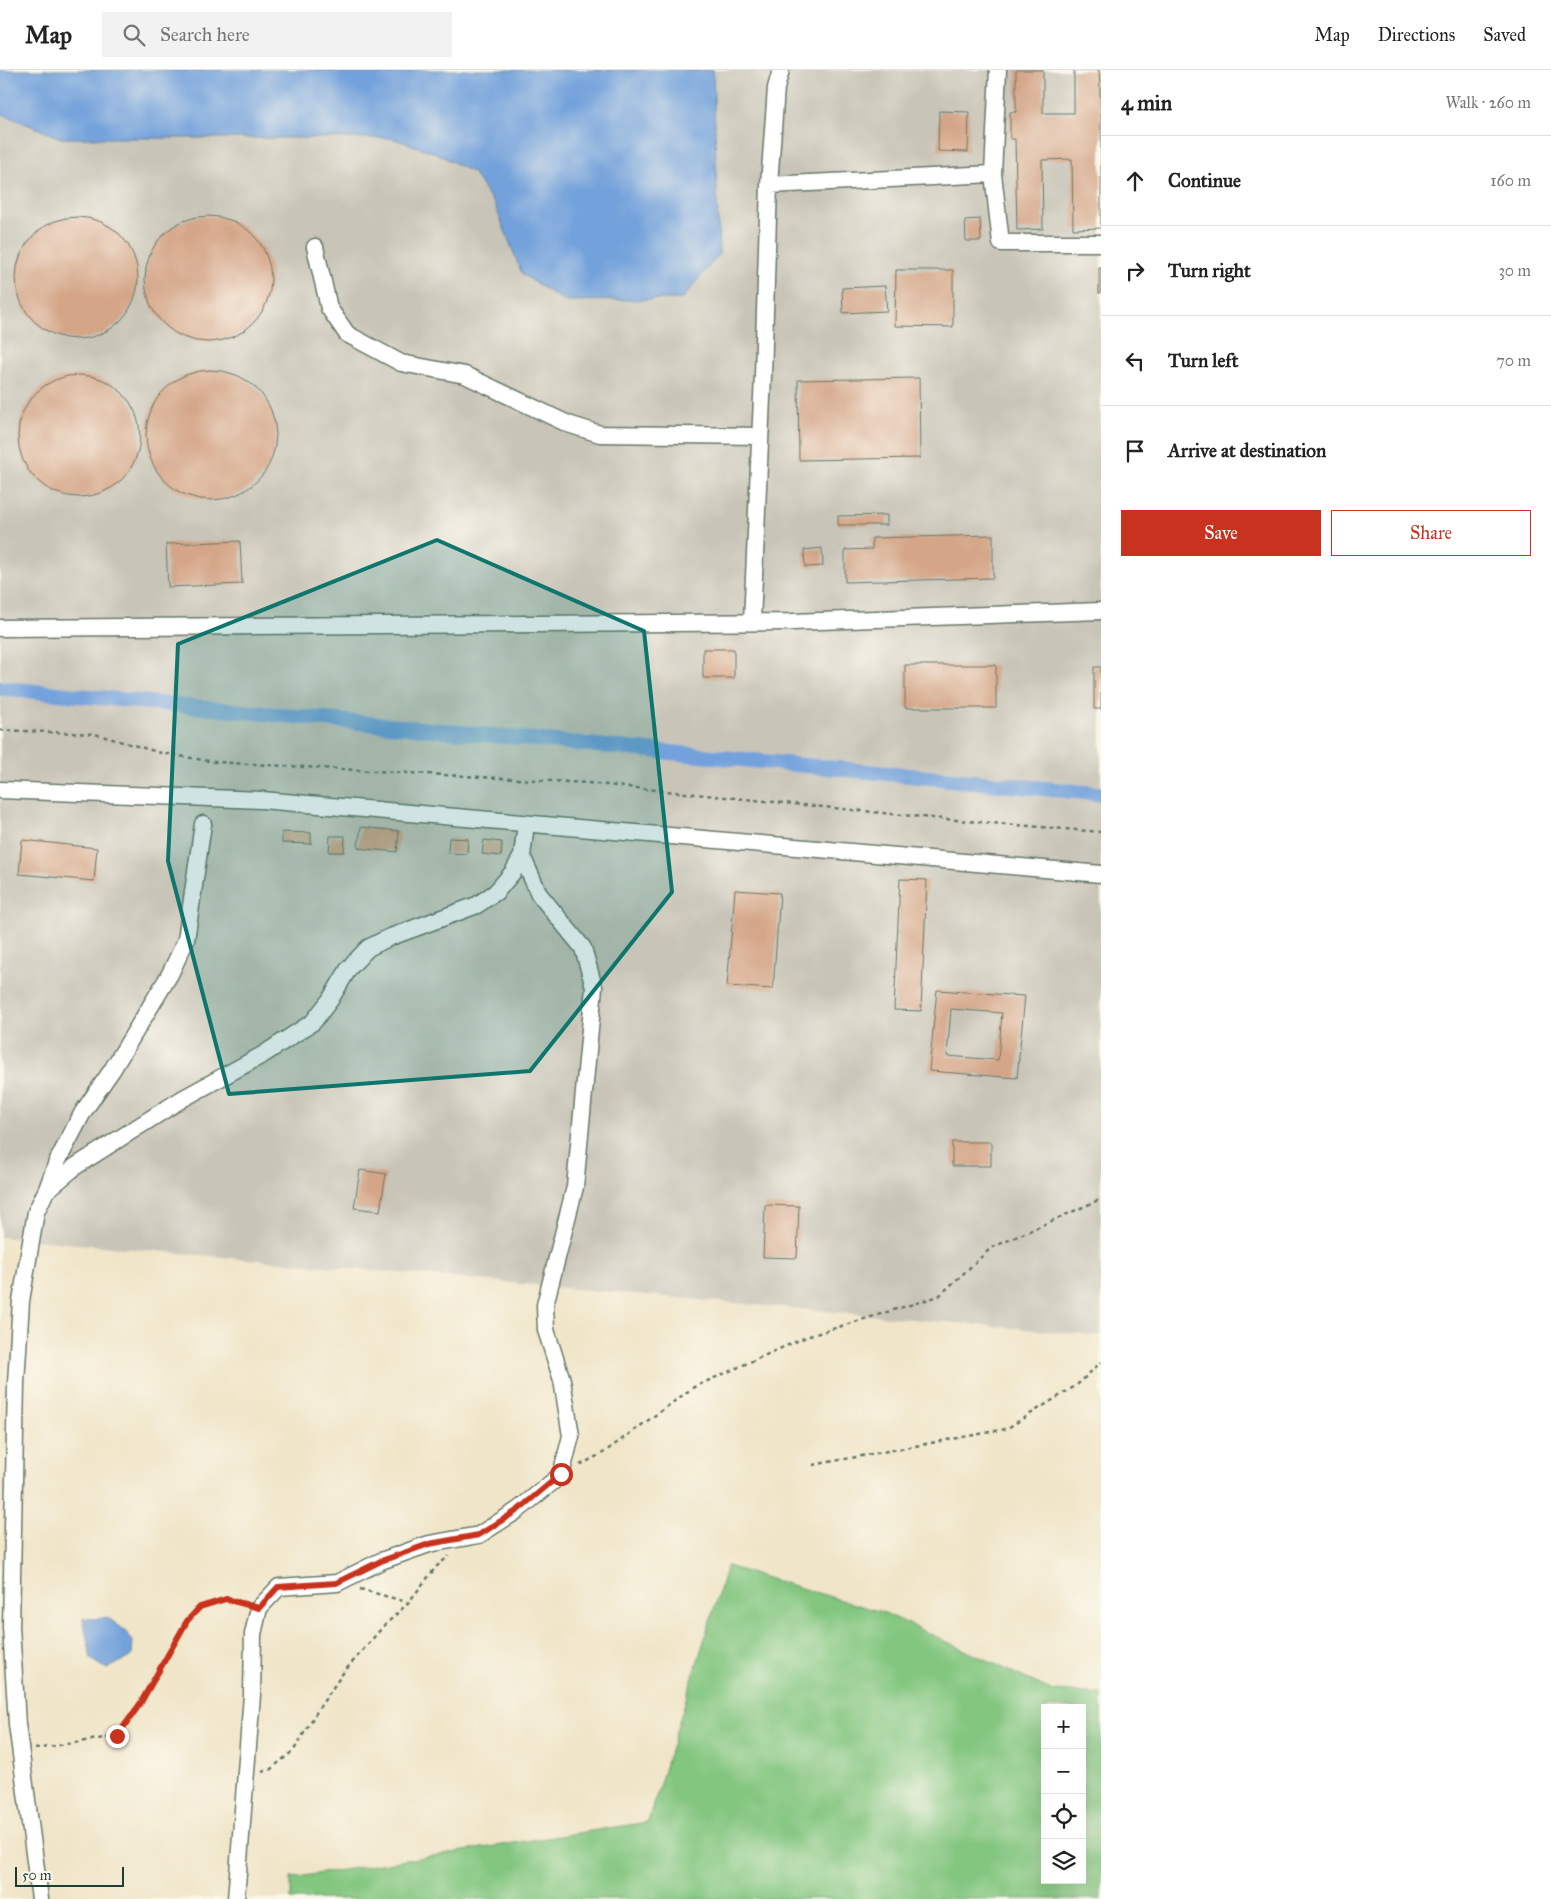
<!DOCTYPE html>
<html lang="en">
<head>
<meta charset="utf-8">
<style>
  body { margin:0; font-family:"IM FELL Great Primer",serif; background:#f2f2f2; color:#222 }
  .controls { position:absolute; right:15px; bottom:15px; display:grid; overflow:hidden; border-radius:0px; box-shadow:0 5px 20px #0002 }
  .controls button { width:45px; height:45px; display:grid; place-items:center; padding:0; border:0; border-bottom:1px solid #e0e0e0; background:#fff; color:#222; font:25px sans-serif }
  .scale { position:absolute; left:15px; bottom:12px; width:109px; box-sizing:border-box; padding-left:5px; border:2px solid #1f3d34; border-top:0; font-size:14px; line-height:18px; white-space:nowrap; color:#1f3d34; -webkit-text-stroke:4px #fbf7ec; paint-order:stroke }
  .stop { position:absolute; width:15px; height:15px; margin:-11px; border:4px solid #c8321e; border-radius:50%; background:#fff }
  .stop.end { background:#c8321e; border-color:#fff; box-shadow:0 1px 5px #0008 }
  .list { margin:0; padding:0; list-style:none }
  h2 { display:flex; justify-content:space-between; align-items:center; height:65px; margin:0; padding:0 20px; font-size:21px }
  h2 small { font-size:16px; font-weight:400; color:#767676 }
  .list li { display:grid; grid-template-columns:32px 1fr auto; gap:15px; align-items:center; box-sizing:border-box; height:90px; padding:0 20px; border-top:1px solid #e0e0e0 }
  .list b { display:block; font-size:19px; white-space:nowrap }
  .list em { font-size:16px; font-style:normal; color:#767676 }
  .actions { display:flex; gap:10px; padding:15px 20px }
  .actions a { flex:1; padding:11px 0; border:1px solid #c8321e; border-radius:0px; text-align:center; font-size:18px; color:#c8321e }
  .actions .main { background:#c8321e; color:#fff }
  .icon { flex:none; width:28px; height:28px; fill:none; stroke:currentColor; stroke-width:2; stroke-linecap:round; stroke-linejoin:round }
  .map { position:relative; flex:none; width:1101px; height:1829px; overflow:hidden }
  header { display:flex; align-items:center; gap:30px; box-sizing:border-box; height:70px; padding:0 25px; background:#fff; border-bottom:1px solid #e0e0e0 }
  header strong { font-size:24px }
  nav { display:flex; gap:28px; margin-inline-start:auto; font-size:18px }
  .search { width:350px; height:45px; background:#f2f2f2; display:flex; align-items:center; gap:12px; box-sizing:border-box; padding:0 18px; border-radius:0px; color:#767676; font-size:19px }
  main { display:flex }
  aside { flex:1; background:#fff }
  .map>svg:first-child { display:block }
  .industrial { fill:#c8c4b8 }
  .green { fill:#82c67f; stroke:#50825a; fill-rule:evenodd }
  .water { fill:#72a1db; stroke:#486f88 }
  .lines { fill:none; stroke-linecap:round; stroke-linejoin:round }
  .canal { stroke:#72a1db; stroke-width:15 }
  .building { fill:#d4a587; fill-rule:evenodd }
  .minor-casing { stroke:#687868; stroke-width:19 }
  .path { stroke:#687868; stroke-width:2.5; stroke-dasharray:4 4; stroke-linecap:butt }
  .minor { stroke:#fff; stroke-width:16 }
  .route { stroke:#c8321e; stroke-width:6 }
  .marked { fill:#0f766e; fill-opacity:0.2; stroke:#0f766e; stroke-width:4; stroke-linejoin:round }
</style>
</head>
<body>
<header>
<strong>Map</strong>
<div class="search"><svg class="icon" aria-label="search" viewBox="0 0 24 24"><circle cx="10" cy="10" r="6"/><path d="M15 15l6 6"/></svg>Search here</div>
<nav><a>Map</a><a>Directions</a><a>Saved</a></nav>
</header>
<main>
<div class="map">
<svg width="1101" height="1829" viewBox="0 0 1101 1829">
  <rect width="100%" height="100%" fill="#fbf7ec"/>
  <filter id="ink" filterUnits="userSpaceOnUse"><feTurbulence type="fractalNoise" baseFrequency=".02" numOctaves="2"/><feDisplacementMap in="SourceGraphic" scale="10" xChannelSelector="R" yChannelSelector="G"/><feConvolveMatrix kernelMatrix="1 2 1 2 8 2 1 2 1" color-interpolation-filters="sRGB"/></filter>
  <filter id="wash" filterUnits="userSpaceOnUse"><feTurbulence type="fractalNoise" baseFrequency=".0096" numOctaves="4" result="noise"/><feDisplacementMap in="SourceGraphic" scale="20" xChannelSelector="R" yChannelSelector="G"/><feGaussianBlur stdDeviation="1.12" result="paint"/><feColorMatrix in="noise" values="0 0 0 0 0 0 0 0 0 0 0 0 0 0 0 0 0 1.4 0 .05"/><feComposite in="paint" operator="in"/></filter>
  <g filter="url(#wash)">
    <rect width="100%" height="100%" fill="#f0e5c8"/>
    <path class="industrial" d="M0,0H1101V1266L0,1167Z"/>
    <path class="green" d="M727,1496L885,1543L1053,1621L1101,1624V1829H291V1808L648,1752ZM1045,1638H1082V1810H1045Z"/>
    <path class="water" d="M0,0H713L719,184L682,229L564,231L522,204L495,135L473,103L436,83L391,68H61L0,43Z
      M107,1547L123,1559L133,1570L132,1586L107,1599L91,1589L83,1548L97,1549Z"/>
    <g class="lines">
      <path class="canal" d="M0,618L1101,724"/>
    </g>
    <g id="blocks">
      <path class="building" d="M1016,0H1043V43H1074V0H1099L1101,42V158L1073,159L1072,89L1042,90L1043,159L1017,160L1015,69H1010V42H1016Z
        M939,41L969,42L968,82L938,81Z
        M145 209a63 63 0 1 1 126 0a63 63 0 1 1-126 0Z
        M16 208a61 61 0 1 1 122 0a61 61 0 1 1-122 0Z
        M980,149L981,171H966L965,150Z
        M1099,198H1101V223H1099Z
        M896,200H953V257L895,256Z
        M885,216L887,241L843,243L842,218Z
        M146 365a65 65 0 1 1 130 0a65 65 0 1 1-130 0Z
        M18 366a61 61 0 1 1 122 0a61 61 0 1 1-122 0Z
        M919,308L920,388L799,390L798,310Z
        M887,445V455H838V446Z
        M993,465V508L845,512V480L872,479V468Z
        M240,471L242,514L168,517L166,474Z
        M822,478L823,496L805,497L804,480Z
        M703,579H734V608H703Z
        M905,595H996V638H905Z
        M1094,597H1101V639H1094Z
        M361,757L399,761L397,782L358,778Z
        M282,762L311,763V774L282,773Z
        M330,766H345L344,782H329Z
        M449,768L468,769L467,784L448,783Z
        M22,770L97,778L94,811L19,804Z
        M484,770L502,772L501,786L482,784Z
        M900,809L927,810L921,941L894,940Z
        M735,820L780,823L773,919L727,916Z
        M937,920L1025,926L1017,1008L929,1001ZM951,939L1002,943L998,990L947,986Z
        M952,1072H991V1096H952Z
        M360,1100L386,1104L380,1141L354,1138Z
        M765,1135L799,1136L797,1188L763,1187Z"/>
    </g>
  </g>
  <g filter="url(#ink)">
    <use href="#blocks" fill-opacity="0" stroke="#687868" stroke-width="1"/>
    <g class="lines">
      <g class="minor-casing">
        <path id="minor" d="M998,0L993,104L1001,173H1101
          M769,115L993,104
          M315,177L329,238L347,264L401,293L465,305L568,354L600,364L760,366
          M752,552L763,305L769,115L776,18L781,0
          M0,558L792,552L1101,541
          M0,720L262,730L1101,804
          M47,1119L57,1092L83,1042L112,1000L170,904L186,870L203,754
          M40,1829L17,1654L11,1557L16,1313L21,1231L36,1142L46,1121L76,1096L182,1029L264,984L313,952L330,930L349,898L368,878L388,868L477,835L496,822L513,802L522,786
          M236,1829L252,1625L253,1564L259,1538L279,1517L337,1513L381,1491L429,1474L479,1465L518,1440L561,1405L571,1366L562,1310L546,1260L545,1235L575,1117L594,917L583,878L539,824L522,786L526,754"/>
      </g>
      <path class="path" d="M0,660L95,664L161,683L215,692L587,713L932,748L1101,762
        M580,1395L603,1383L694,1317L806,1267L939,1226L991,1178L1101,1129
        M813,1395L1006,1359L1077,1315L1101,1292
        M360,1519L407,1532
        M35,1679L117,1666L140,1634L187,1551L200,1537L226,1529L246,1534
        M262,1702L271,1699L294,1680L319,1638L343,1603L381,1559L408,1533L436,1497L449,1486"/>
      <use href="#minor" class="minor"/>
    </g>
  </g>
  <g class="lines" filter="url(#ink)">
    <path class="route" d="M117,1666L140,1634L187,1551L200,1537L226,1529L259,1538L278,1517L336,1513L381,1491L429,1474L479,1465L518,1440L561,1404"/>
  </g>
  <path class="marked" d="M437,470L644,561L672,822L530,1001L229,1024L168,791L178,574Z"/>
</svg>
<div class="controls">
<button>+</button>
<button>−</button>
<button><svg class="icon" aria-label="locate" viewBox="0 0 24 24"><circle cx="12" cy="12" r="6"/><path d="M12 2v4M12 18v4M2 12h4M18 12h4"/></svg></button>
<button><svg class="icon" aria-label="layers" viewBox="0 0 24 24"><path d="M12 4l9 5-9 5-9-5zM3 14l9 5 9-5"/></svg></button>
</div>
<div class="scale">50 m</div>
<div class="stop" style="left:561px;top:1404px"></div>
<div class="stop end" style="left:117px;top:1666px"></div>
</div>
<aside>
<h2>4 min<small>Walk · 260 m</small></h2>
<ul class="list">
<li><svg class="icon" aria-label="ahead" viewBox="0 0 24 24"><path d="M12 20V5M6 11l6-6 6 6"/></svg><div><b>Continue</b></div><em>160 m</em></li>
<li><svg class="icon" aria-label="right" viewBox="0 0 24 24"><path d="M7 20v-9h11M14 6l5 5-5 5"/></svg><div><b>Turn right</b></div><em>30 m</em></li>
<li><svg class="icon" aria-label="left" viewBox="0 0 24 24"><path d="M17 20v-9H6M10 6l-5 5 5 5"/></svg><div><b>Turn left</b></div><em>70 m</em></li>
<li><svg class="icon" aria-label="arrive" viewBox="0 0 24 24"><path d="M6 21V4h12l-3 4 3 4H6"/></svg><div><b>Arrive at destination</b></div></li>
</ul>
<div class="actions"><a class="main">Save</a><a>Share</a></div>
</aside>
</main>
</body>
</html>
